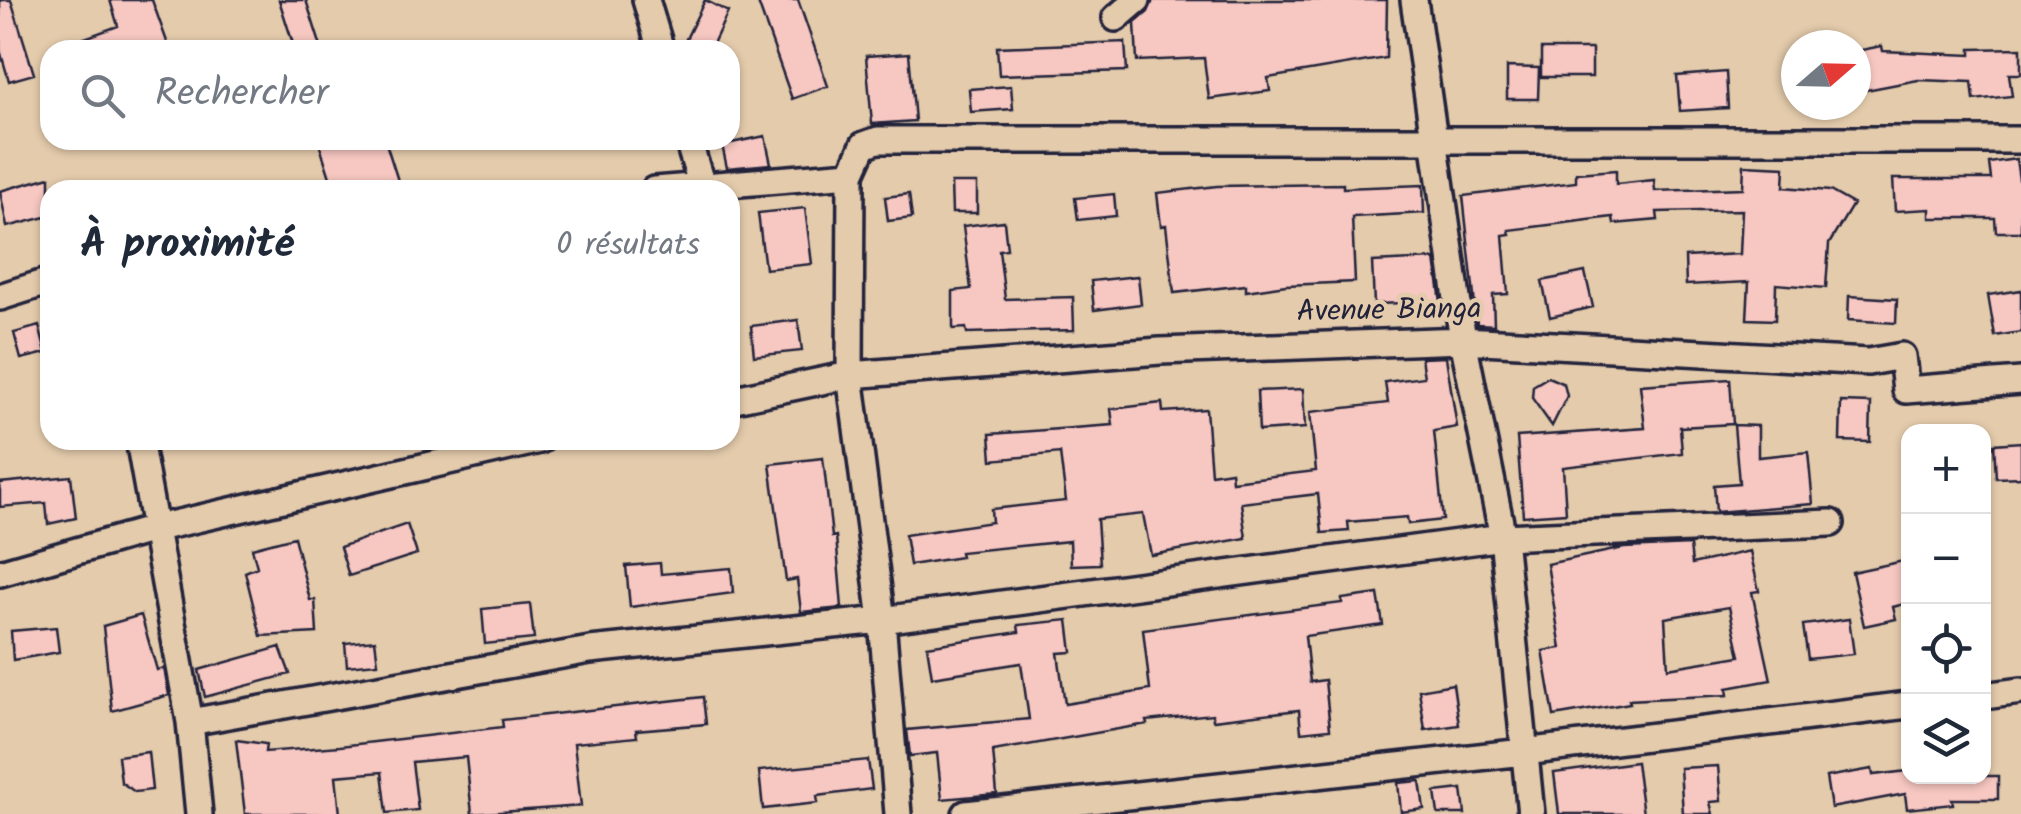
<!DOCTYPE html>
<html lang="fr">
<head>
<meta charset="utf-8">
<style>
  body { margin:0; font-family:Kalam,sans-serif; background:#f6f6f7; color:#1f2937 }
  .controls { position:absolute; right:30px; bottom:30px; display:grid; overflow:hidden; border-radius:20px; box-shadow:0 2px 8px #0004 }
  .controls button { width:90px; height:90px; display:grid; place-items:center; padding:0; border:0; border-bottom:2px solid #e0e1e3; background:#fff; color:#1f2937; font:50px sans-serif }
  .compass { position:absolute; left:1781px; top:30px; width:90px; height:90px; border-radius:50%; background:#fff; box-shadow:0 2px 8px #0004; rotate:70deg }
  .list { margin:0; padding:0; list-style:none }
  h2 { display:flex; justify-content:space-between; align-items:center; height:130px; margin:0; padding:0 40px; font-size:42px }
  h2 small { font-size:32px; font-weight:400; color:#747a83 }
  .icon { flex:none; width:55px; height:55px; fill:none; stroke:currentColor; stroke-width:2; stroke-linecap:round; stroke-linejoin:round }
  .map { position:relative; flex:none; width:2021px; height:814px; overflow:hidden }
  .search { position:absolute; background:#fff; box-shadow:0 2px 8px #0004; left:40px; top:40px; width:700px; height:110px; display:flex; align-items:center; gap:25px; box-sizing:border-box; padding:0 35px; border-radius:30px; color:#747a83; font-size:38px }
  .panel { position:absolute; background:#fff; box-shadow:0 2px 8px #0004; left:40px; top:180px; width:700px; height:270px; border-radius:30px }
  .map>svg:first-child { display:block }
  .building { fill:#f7c7c1; stroke:#22223b; stroke-width:2.5; fill-rule:evenodd }
  .lines { fill:none; stroke-linecap:round; stroke-linejoin:round }
  .street-casing { stroke:#22223b; stroke-width:32 }
  .street { stroke:#e4cbac; stroke-width:25 }
  .labels { text-anchor:middle; dominant-baseline:central; stroke-width:9; stroke-linejoin:round; paint-order:stroke }
  .street-label { font-size:30px; fill:#22223b; stroke:#e4cbac }
</style>
</head>
<body>
<div class="map">
<svg width="2021" height="814" viewBox="0 0 2021 814">
  <rect width="100%" height="100%" fill="#e4cbac"/>
  <filter id="ink" filterUnits="userSpaceOnUse"><feTurbulence type="fractalNoise" baseFrequency=".01" numOctaves="2"/><feDisplacementMap in="SourceGraphic" scale="20" xChannelSelector="R" yChannelSelector="G"/><feConvolveMatrix kernelMatrix="1 2 1 2 8 2 1 2 1" color-interpolation-filters="sRGB"/></filter>
  <g filter="url(#ink)">
    <path class="building" d="M0,0H11L34,74L9,81L0,50Z
      M110,0H152L170,50H61L60,47L118,26Z
      M279,0H306L322,50H295Z
      M705,0L728,12L710,50L686,39Z
      M757,0H798L828,86L792,99Z
      M1153,0H1387L1386,58L1268,78L1270,91L1209,99L1204,58L1137,61L1135,23L1148,12Z
      M1125,42L1127,71L999,75L997,47Z
      M1882,46L1883,51L1971,55V49L2021,48V74H2009L2012,96L1974,100L1972,82L1918,80L1856,92V51Z
      M1541,49H1592V77H1541Z
      M909,53L915,121L872,124L866,56Z
      M1507,67L1539,68L1538,99H1507Z
      M1726,72L1728,108L1680,111L1677,76Z
      M1011,86L1013,109L971,112L969,89Z
      M765,136L771,164L727,168L722,145Z
      M318,140H385L401,190H334Z
      M2016,159L2021,193V232H1996L1995,218H1930V209L1895,211L1893,179H1991L1989,163Z
      M1744,165L1785,167L1784,187L1830,191L1853,204L1829,244L1826,288L1776,284L1775,320L1747,319L1749,282L1686,285L1685,257L1740,254L1742,210L1657,212L1658,220L1614,224L1613,217L1509,230L1510,234L1503,235L1508,294L1493,295L1494,325L1477,324L1463,196L1576,182V173L1616,170V184L1654,180L1655,191L1743,188Z
      M50,177V216L7,227L0,191Z
      M951,183H977V213H952Z
      M1343,184V188L1423,185L1424,213L1352,217L1355,282L1286,285L1246,291V285L1174,293L1166,225L1161,226L1157,193L1217,186Z
      M909,194L912,218L888,221L885,197Z
      M1114,194L1116,216L1078,220L1075,198Z
      M805,208L812,264L765,269L758,213Z
      M1004,221L1007,249L999,250L1005,299L1073,297L1074,330L967,333L966,328L953,329V291L971,289L963,226Z
      M1435,259L1441,302L1374,304L1372,262Z
      M1585,272L1593,307L1550,317L1542,281Z
      M1138,276L1141,304L1094,310L1091,281Z
      M2021,290V332L1995,336L1988,295Z
      M1849,296L1897,299L1896,323L1848,320Z
      M798,320L802,351L754,356L751,326Z
      M39,326L46,353L21,359L14,333Z
      M1446,357L1457,427L1434,431L1443,520L1408,524L1407,517L1348,522L1349,531L1322,533L1318,494L1241,503L1246,538L1151,555L1143,514L1097,519L1100,564L1071,565L1070,541L960,552L961,557L910,565L905,535L992,522L991,509L1066,501L1060,453L992,460L990,434L1113,425L1111,409L1162,403L1163,412L1206,409L1211,474L1231,471L1232,481L1316,471L1310,412L1388,403L1385,382L1424,377L1421,358Z
      M1548,377L1564,384L1567,396L1552,426L1532,398L1533,386Z
      M1730,379L1733,424L1680,427L1682,453L1563,467L1566,513L1523,516L1517,437L1645,428L1640,385Z
      M1303,389L1305,428L1259,431L1257,391Z
      M1841,402L1871,403L1870,442L1840,441Z
      M1734,425L1758,426V457L1808,452L1813,504L1716,512L1714,485L1739,483Z
      M2021,442V477L1996,478L1994,444Z
      M823,458L832,537L836,536L842,608L801,612L797,579L786,581L770,464Z
      M71,476L76,518L48,524L46,503L0,507V483Z
      M407,524L417,554L349,576L340,547Z
      M294,537L310,600H315L317,633L261,636L245,572L257,567L252,548Z
      M1690,545L1692,564L1750,551L1759,591L1752,592L1771,680L1727,688L1728,695L1629,700L1630,703L1554,716L1543,651L1561,648L1547,564L1624,548ZM1729,607L1740,656L1668,668L1665,618Z
      M1908,560V603L1893,607L1896,619L1864,626L1852,572Z
      M660,563L661,574L731,568L733,593L630,607L626,566Z
      M1378,594L1383,625L1305,636L1310,682L1325,680L1330,729L1301,732L1299,710L1213,720L1212,714L1146,721L1147,724L993,751L997,794L942,799L937,753L910,756L907,730L1029,719L1021,663L932,677L927,646L1019,632L1018,625L1068,620L1072,652L1058,653L1065,704L1150,690L1143,629L1342,603V599Z
      M530,604L534,639L485,644L482,609Z
      M141,615L157,670L164,668L169,695L112,711L103,626Z
      M1849,619L1854,654L1808,659L1803,625Z
      M56,627L59,652L13,660L11,631Z
      M375,640L378,663L347,666L345,643Z
      M280,647L290,674L205,697L199,670Z
      M1453,684L1459,725L1425,730L1419,690Z
      M703,697L706,724L636,730L637,737L574,743L581,806L472,814L466,757L412,762L418,810L387,813L382,772L336,776L340,814H245L236,740L266,744L265,752L340,746L503,727L502,720Z
      M148,752L152,790L135,792L121,782L118,756Z
      M868,760L872,789L817,796L818,803L763,809L759,771Z
      M1636,762L1643,814H1559L1554,773Z
      M1718,766L1721,801L1710,802L1713,814H1683L1680,768Z
      M1872,769L1873,775L1908,771V776H1998V799H1952L1953,804L1907,809L1905,794L1831,808L1826,777Z
      M1420,781L1424,809L1401,812L1398,783Z
      M1462,789L1465,814H1438L1435,792Z"/>
    <g class="lines">
      <g class="street-casing">
        <path id="street" d="M646,0L661,50
          M1414,0L1463,340L1503,537L1531,814
          M1116,18L1137,0
          M688,140L702,186
          M654,190L851,174
          M0,297L50,281
          M730,400L850,375L1160,351L1463,340L1868,362L1902,356L1906,390L2021,381
          M139,440L190,722L199,814
          M0,573L157,528L540,440
          M1984,696L2021,691
          M190,722L590,650L882,620L1503,537L1831,523
          M898,814L882,620L850,375L851,174L864,145L878,140H2021
          M966,814L1524,752L1908,705"/>
      </g>
      <use href="#street" class="street"/>
    </g>
  </g>
  <g class="labels">
    <g class="street-label">
      <text transform="translate(1389 311) rotate(-1)">Avenue Bianga</text>
    </g>
  </g>
</svg>
<div class="controls">
<button>+</button>
<button>−</button>
<button><svg class="icon" aria-label="locate" viewBox="0 0 24 24"><circle cx="12" cy="12" r="6"/><path d="M12 2v4M12 18v4M2 12h4M18 12h4"/></svg></button>
<button><svg class="icon" aria-label="layers" viewBox="0 0 24 24"><path d="M12 4l9 5-9 5-9-5zM3 14l9 5 9-5"/></svg></button>
</div>
<svg class="compass" viewBox="-18 -18 36 36"><path d="M0-13l5 13h-10z" fill="#e53935"/><path d="M0 13l5-13h-10z" fill="#747a83"/></svg>
<div class="search"><svg class="icon" aria-label="search" viewBox="0 0 24 24"><circle cx="10" cy="10" r="6"/><path d="M15 15l6 6"/></svg>Rechercher</div>
<section class="panel">
<h2>À proximité<small>0 résultats</small></h2>
<ul class="list">
</ul>
</section>
</div>
</body>
</html>
